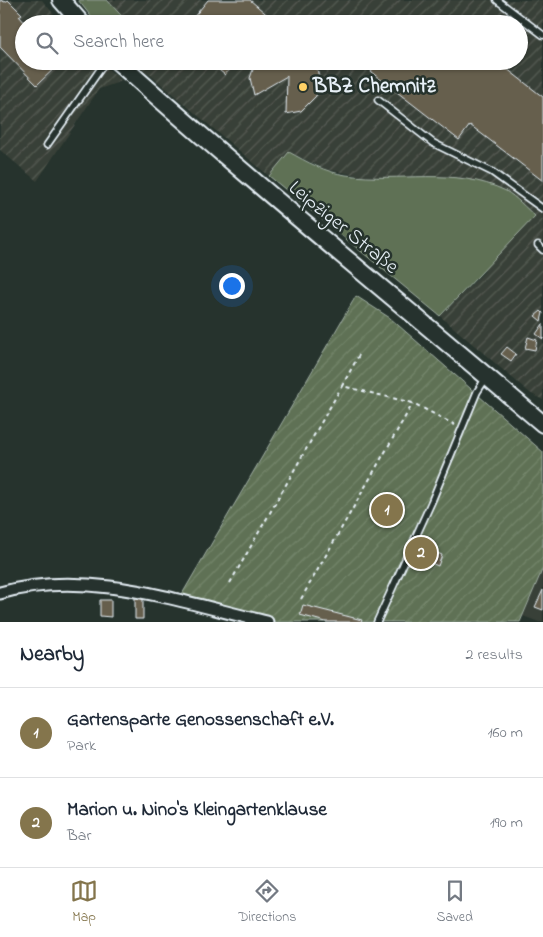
<!DOCTYPE html>
<html lang="en">
<head>
<meta charset="utf-8">
<style>
  body { margin:0; font-family:"Indie Flower",sans-serif; background:#f6f6f7; color:#1f2937 }
  .you { position:absolute; left:231px; top:285px; width:18px; height:18px; margin:-12px; border:4px solid #fff; border-radius:50%; background:#1a73e8; box-shadow:0 0 0 8px #1a73e833 }
  .badge { display:grid; place-items:center; width:32px; height:32px; border-radius:50%; background:#84754c; color:#fff; font-size:16px; font-weight:700 }
  .pin { position:absolute; translate:-50% -50%; border:2px solid #fff; box-shadow:0 1px 5px #0006 }
  .list { margin:0; padding:0; list-style:none }
  h2 { display:flex; justify-content:space-between; align-items:center; height:65px; margin:0; padding:0 20px; font-size:21px }
  h2 small { font-size:16px; font-weight:400; color:#747a83 }
  .list li { display:grid; grid-template-columns:32px 1fr auto; gap:15px; align-items:center; box-sizing:border-box; height:90px; padding:0 20px; border-top:1px solid #e0e1e3 }
  .list b { display:block; font-size:19px; white-space:nowrap }
  .list p { margin:0; font-size:16px; white-space:nowrap; color:#747a83 }
  .list em { font-size:16px; font-style:normal; color:#747a83 }
  .icon { flex:none; width:28px; height:28px; fill:none; stroke:currentColor; stroke-width:2; stroke-linecap:round; stroke-linejoin:round }
  .map { position:relative; flex:none; width:543px; height:622px; overflow:hidden }
  .search { position:absolute; background:#fff; box-shadow:0 1px 4px #0004; left:15px; right:15px; top:15px; height:55px; display:flex; align-items:center; gap:12px; box-sizing:border-box; padding:0 18px; border-radius:28px; color:#747a83; font-size:19px }
  .sheet { height:245px; background:#fff }
  nav { display:flex; justify-content:space-around; align-items:center; box-sizing:border-box; height:70px; border-top:1px solid #e0e1e3; background:#fff; font-size:14px; color:#747a83 }
  nav a { display:grid; justify-items:center; gap:2px }
  nav .on { color:#84754c }
  .map>svg:first-child { display:block }
  .built { fill:#394037 }
  .industrial { fill:url(#industrial-furrows) }
  .green { fill:#5e7154; stroke:#a3b1a6 }
  .garden { fill:url(#garden-furrows); stroke:#a3b1a6 }
  .building { fill:#665f4e; stroke:#e8f1f8 }
  .lines { fill:none; stroke-linecap:round; stroke-linejoin:round }
  .lane-casing { stroke:#e8f1f8; stroke-width:9 }
  .street-casing { stroke:#e8f1f8; stroke-width:15 }
  .secondary-casing { stroke:#e8f1f8; stroke-width:20 }
  .path { stroke:#e8f1f8; stroke-width:2; stroke-dasharray:4 4; stroke-linecap:butt }
  .lane { stroke:#26332d; stroke-width:5.5 }
  .street { stroke:#26332d; stroke-width:11 }
  .secondary { stroke:#26332d; stroke-width:16 }
  .poi-dot { fill:#ffd166; stroke:#26332d; stroke-width:2 }
  .labels { text-anchor:middle; dominant-baseline:central; stroke-width:5; stroke-linejoin:round; paint-order:stroke }
  .poi-label { font-size:21px; font-weight:bold; fill:#e8f1f8; stroke:#26332d; text-anchor:start }
  .street-label { font-size:21px; fill:#e8f1f8; stroke:#26332d }
</style>
</head>
<body>
<div class="map">
<svg width="543" height="622" viewBox="0 0 543 622">
  <defs>
    <pattern id="industrial-furrows" width="10" height="10" patternUnits="userSpaceOnUse" patternTransform="scale(1.25)"><rect width="10" height="10" fill="#394037"/><path d="M-1 1l2-2M0 10L10 0M9 11l2-2" fill="none" stroke="#565c55"/></pattern>
    <pattern id="garden-furrows" width="10" height="10" patternUnits="userSpaceOnUse" patternTransform="scale(1.25)"><rect width="10" height="10" fill="#5e7154"/><path d="M-1 1l2-2M0 10L10 0M9 11l2-2" fill="none" stroke="#75866d"/></pattern>
  </defs>
  <rect width="100%" height="100%" fill="#26332d"/>
  <filter id="ink" filterUnits="userSpaceOnUse"><feTurbulence type="fractalNoise" baseFrequency=".02" numOctaves="2"/><feDisplacementMap in="SourceGraphic" scale="10" xChannelSelector="R" yChannelSelector="G"/><feConvolveMatrix kernelMatrix="1 2 1 2 8 2 1 2 1" color-interpolation-filters="sRGB"/></filter>
  <g filter="url(#ink)">
    <path class="built" d="M543,568V622H539L523,616Z"/>
    <path class="industrial" d="M0,0H42L62,24H24V61H99L122,81L99,89L37,181L0,150Z
      M107,0H543V400L530,393L440,316L485,271L366,177L325,169L289,152L269,176L135,62L519,61V24H129Z"/>
    <path class="green" d="M78,0H107L129,24H97Z
      M289,152C307,162 325,172 346,175C400,183 454,166 506,191C516,197 526,208 535,216L440,316L269,176Z"/>
    <path class="garden" d="M356,296L390,318L543,452V568L520,622H267L178,601Z"/>
    <path class="building" d="M0,0L5,2L8,0L22,14L19,16L26,24H24V61H62L37,85L0,47Z
      M208,0H250L272,19L268,24H188Z
      M437,16L448,24H431Z
      M208,61H236L225,75Z
      M256,61H315L320,81L316,96L301,111L286,114L287,76L254,95L250,78Z
      M379,61H497L543,97V181L470,125L459,140L371,72Z
      M541,311L543,313L541,321L535,316Z
      M543,324V339L536,334Z
      M528,337L537,340L535,350L525,348Z
      M507,347L516,354L511,361L501,354Z
      M417,544L442,555L438,566L412,555Z
      M543,590V610L535,607Z
      M135,595H143V619H135Z
      M100,600H111V617L100,616Z
      M303,605L362,620L361,622H326L300,615Z"/>
    <g class="lines">
      <g class="lane-casing">
        <path id="lane" d="M497,0L543,35
          M378,100L433,143L492,172L543,209
          M47,145L106,61
          M538,245L543,250
          M377,622L431,503L477,392L486,378"/>
      </g>
      <g class="street-casing">
        <path id="street" d="M0,593C89,568 180,602 267,622"/>
      </g>
      <g class="secondary-casing">
        <path id="secondary" d="M61,0L82,24
          M117,61C256,186 401,303 543,424"/>
      </g>
      <path class="path" d="M359,355L342,386L413,403L455,425
        M230,583L342,386
        M301,599L413,403"/>
      <use href="#lane" class="lane"/>
      <use href="#street" class="street"/>
      <use href="#secondary" class="secondary"/>
    </g>
  </g>
  <circle class="poi-dot" cx="303" cy="87" r="5"/>
  <g class="labels">
    <g class="poi-label">
      <text x="313" y="87">BBZ Chemnitz</text>
    </g>
    <g class="street-label">
      <text transform="translate(343 228) rotate(39)">Leipziger Straße</text>
    </g>
  </g>
</svg>
<div class="you"></div>
<div class="pin badge" style="left:387px;top:510px">1</div>
<div class="pin badge" style="left:421px;top:553px">2</div>
<div class="search"><svg class="icon" aria-label="search" viewBox="0 0 24 24"><circle cx="10" cy="10" r="6"/><path d="M15 15l6 6"/></svg>Search here</div>
</div>
<section class="sheet">
<h2>Nearby<small>2 results</small></h2>
<ul class="list">
<li><span class="badge">1</span><div><b>Gartensparte Genossenschaft e.V.</b><p>Park</p></div><em>160 m</em></li>
<li><span class="badge">2</span><div><b>Marion u. Nino's Kleingartenklause</b><p>Bar</p></div><em>190 m</em></li>
</ul>
</section>
<nav>
<a class="on"><svg class="icon" aria-label="map" viewBox="0 0 24 24"><path d="M3 6l6-2 6 2 6-2v14l-6 2-6-2-6 2zM9 4v14M15 6v14"/></svg>Map</a>
<a><svg class="icon" aria-label="directions" viewBox="0 0 24 24"><path d="M12 3l9 9-9 9-9-9zM9 14v-3h6M13 9l2 2-2 2"/></svg>Directions</a>
<a><svg class="icon" aria-label="saved" viewBox="0 0 24 24"><path d="M7 4h10v16l-5-4-5 4z"/></svg>Saved</a>
</nav>
</body>
</html>
